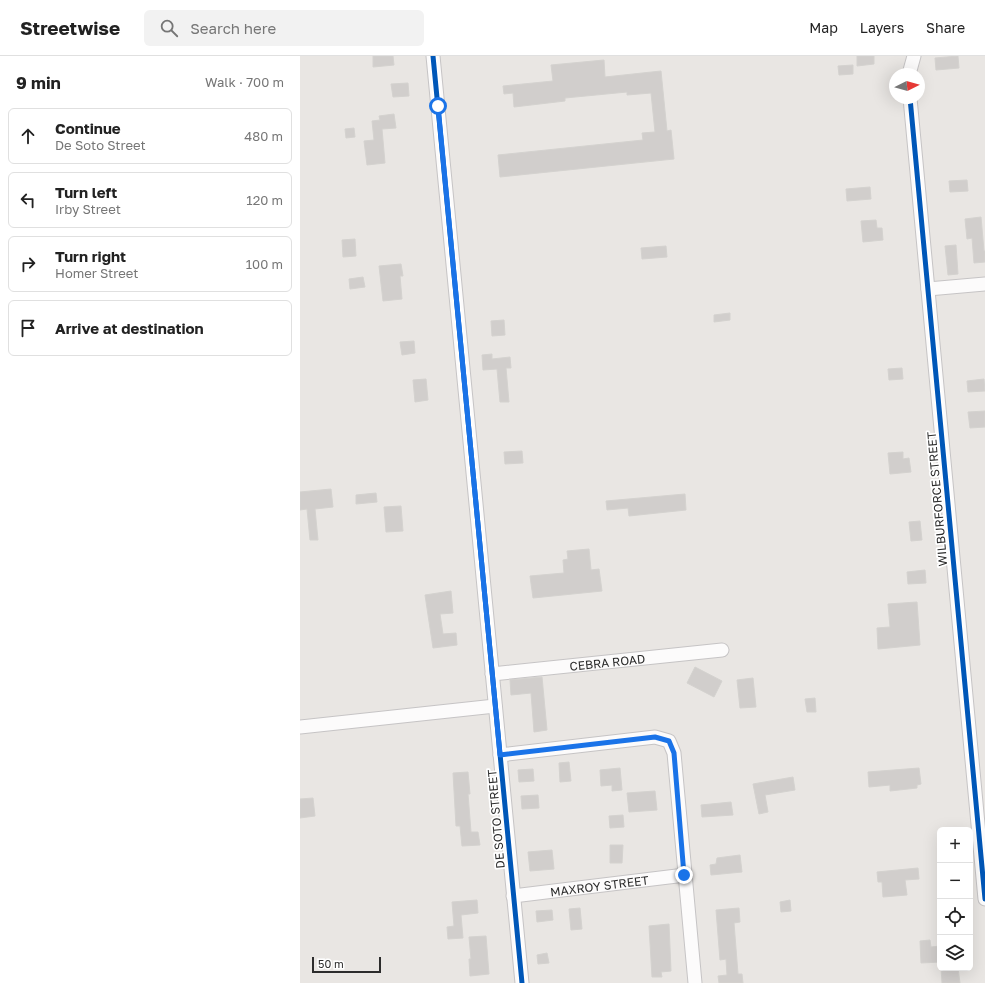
<!DOCTYPE html>
<html lang="en">
<head>
<meta charset="utf-8">
<style>
  body { margin:0; font-family:"Golos Text",sans-serif; background:#f2f2f2; color:#222 }
  .controls { position:absolute; right:12px; bottom:12px; display:grid; overflow:hidden; border-radius:6px; box-shadow:0 4px 16px #0002 }
  .controls button { width:36px; height:36px; display:grid; place-items:center; padding:0; border:0; border-bottom:1px solid #e0e0e0; background:#fff; color:#222; font:20px sans-serif }
  .compass { position:absolute; left:589px; top:12px; width:36px; height:36px; border-radius:50%; background:#fff; box-shadow:0 4px 16px #0002; rotate:85deg }
  .scale { position:absolute; left:12px; bottom:10px; width:69px; box-sizing:border-box; padding-left:4px; border:2px solid #2c2c2c; border-top:0; font-size:11px; line-height:14px; white-space:nowrap; color:#2c2c2c; -webkit-text-stroke:3px #fff; paint-order:stroke }
  .stop { position:absolute; width:12px; height:12px; margin:-9px; border:3px solid #1a73e8; border-radius:50%; background:#fff }
  .stop.end { background:#1a73e8; border-color:#fff; box-shadow:0 1px 4px #0008 }
  .list { margin:0; padding:0; list-style:none }
  h2 { display:flex; justify-content:space-between; align-items:center; height:52px; margin:0; padding:0 16px; font-size:17px }
  h2 small { font-size:13px; font-weight:400; color:#767676 }
  .list li { display:grid; grid-template-columns:26px 1fr auto; gap:12px; align-items:center; box-sizing:border-box; height:56px; margin:0 8px 8px; padding:0 8px; border:1px solid #e0e0e0; border-radius:6px }
  .list b { display:block; font-size:15px; white-space:nowrap }
  .list p { margin:0; font-size:13px; white-space:nowrap; color:#767676 }
  .list em { font-size:13px; font-style:normal; color:#767676 }
  .icon { flex:none; width:22px; height:22px; fill:none; stroke:currentColor; stroke-width:2; stroke-linecap:round; stroke-linejoin:round }
  .map { position:relative; flex:none; width:685px; height:927px; overflow:hidden }
  header { display:flex; align-items:center; gap:24px; box-sizing:border-box; height:56px; padding:0 20px; background:#fff; border-bottom:1px solid #e0e0e0 }
  header strong { font-size:19px }
  nav { display:flex; gap:22px; margin-inline-start:auto; font-size:14px }
  .search { width:280px; height:36px; background:#f2f2f2; display:flex; align-items:center; gap:10px; box-sizing:border-box; padding:0 14px; border-radius:6px; color:#767676; font-size:15px }
  main { display:flex }
  aside { flex:1; background:#fff }
  .map>svg:first-child { display:block }
  .building { fill:#d1cecc; stroke:#d4d2cf }
  .lines { fill:none; stroke-linecap:round; stroke-linejoin:round }
  .minor-casing { stroke:#c6c4c5; stroke-width:15 }
  .minor { stroke:#fcfbfb; stroke-width:13 }
  .cycleway-casing { stroke:#fff; stroke-width:8 }
  .cycleway { stroke:#0057b8; stroke-width:5 }
  .route { stroke:#1a73e8; stroke-width:5 }
  .labels { text-anchor:middle; dominant-baseline:central; stroke-width:3.5; stroke-linejoin:round; paint-order:stroke }
  .street-label { font-size:12px; fill:#2c2c2c; stroke:#fff }
</style>
</head>
<body>
<header>
<strong>Streetwise</strong>
<div class="search"><svg class="icon" aria-label="search" viewBox="0 0 24 24"><circle cx="10" cy="10" r="6"/><path d="M15 15l6 6"/></svg>Search here</div>
<nav><a>Map</a><a>Layers</a><a>Share</a></nav>
</header>
<main>
<aside>
<h2>9 min<small>Walk · 700 m</small></h2>
<ul class="list">
<li><svg class="icon" aria-label="ahead" viewBox="0 0 24 24"><path d="M12 20V5M6 11l6-6 6 6"/></svg><div><b>Continue</b><p>De Soto Street</p></div><em>480 m</em></li>
<li><svg class="icon" aria-label="left" viewBox="0 0 24 24"><path d="M17 20v-9H6M10 6l-5 5 5 5"/></svg><div><b>Turn left</b><p>Irby Street</p></div><em>120 m</em></li>
<li><svg class="icon" aria-label="right" viewBox="0 0 24 24"><path d="M7 20v-9h11M14 6l5 5-5 5"/></svg><div><b>Turn right</b><p>Homer Street</p></div><em>100 m</em></li>
<li><svg class="icon" aria-label="arrive" viewBox="0 0 24 24"><path d="M6 21V4h12l-3 4 3 4H6"/></svg><div><b>Arrive at destination</b></div></li>
</ul>
</aside>
<div class="map">
<svg width="685" height="927" viewBox="0 0 685 927">
  <rect width="100%" height="100%" fill="#e9e6e3"/>
  <path class="building" d="M73,0H93L94,9L73,11Z
    M557,0H574V8L557,10Z
    M658,0L659,12L636,14L635,2Z
    M304,4L305,21L361,15L367,75L371,74L374,103L200,121L198,99L343,84L342,77L355,76L351,37L327,39V36L265,42V45L214,51L213,37L204,38L203,30L253,25L251,9Z
    M553,9V18L539,19L538,10Z
    M108,27L109,40L93,41L91,28Z
    M94,58L96,72L82,73L85,107L67,109L64,85L74,84L72,65L80,64L79,60Z
    M54,72L55,81L46,82L45,73Z
    M667,124L668,135L650,136L649,125Z
    M570,131L571,143L547,145L546,133Z
    M681,161L684,195H685V206L674,207L672,182L667,183L665,163Z
    M576,164L577,172H582L583,184L563,186L561,165Z
    M55,183L56,200L43,201L42,184Z
    M656,189L658,218L648,219L645,190Z
    M366,190L367,201L342,203L341,192Z
    M101,208L103,220H100L102,243L83,245L79,210Z
    M63,221L65,231L50,233L49,223Z
    M430,257V264L414,266V259Z
    M204,264L205,279L192,280L191,265Z
    M114,285L115,297L102,299L100,286Z
    M192,298V303L210,301L211,312H206L209,346H200L197,313L183,314L182,299Z
    M602,312L603,323L589,324L588,313Z
    M126,323L128,344L115,346L113,324Z
    M684,323L685,335L668,336L667,325Z
    M685,355V371L670,372L668,356Z
    M222,395L223,407L205,408L204,396Z
    M603,396V403L609,402L611,416L590,418L588,397Z
    M31,433L33,451L15,453L18,484H10L7,453L0,454V436Z
    M76,437L77,446L56,448V439Z
    M385,438L386,454L329,460L328,452L307,454L306,445Z
    M101,450L103,475L86,476L84,451Z
    M620,465L622,484L611,485L609,466Z
    M289,493L291,514L299,513L302,535L233,542L230,520L264,517L263,504L268,503L267,495Z
    M625,514L626,527L608,528L607,516Z
    M151,535L153,557L140,558L143,578L156,577L157,589L133,592L125,539Z
    M617,546L620,589L578,593L577,572L590,571L588,548Z
    M395,611L422,625L414,641L387,627Z
    M242,621L247,674L234,676L231,637L211,639L210,624Z
    M453,622L456,651L440,652L437,624Z
    M515,642L516,656H507L505,643Z
    M269,706L271,725L260,726L259,707Z
    M320,712L322,734L312,735V729L301,730L300,714Z
    M619,712L621,728L617,729V732L590,735V729L569,731L568,716Z
    M233,713L234,725L219,726L218,714Z
    M168,716L170,738H168L171,776H178L180,789L162,790L160,770H156L153,717Z
    M493,721L495,734L465,739L468,756L459,758L453,728Z
    M355,735L357,754L329,756L327,737Z
    M238,739L239,752L222,753L221,740Z
    M13,742L15,760L0,762V743Z
    M431,746L433,759L402,761L401,749Z
    M323,759L324,771L310,772L309,760Z
    M310,789H323L322,807H310Z
    M252,794L254,813L230,815L228,796Z
    M440,799L442,816L411,819L410,809L416,808L417,802Z
    M618,812L619,823L605,824L607,839L583,841L582,826H578L577,816Z
    M177,844L178,857L161,859L163,882L148,883L147,871L154,870L152,846Z
    M490,844L491,855L481,856L480,846Z
    M280,852L282,873L271,874L269,853Z
    M439,852L440,866L434,867L438,918H442L443,927H419L418,920L427,919L426,903L420,904L416,854Z
    M252,854L253,864L237,866L236,855Z
    M369,868L371,915L361,916L362,921H352L349,870Z
    M186,880L189,918L170,920L169,903H171L169,881Z
    M630,884L631,891L640,890V906L621,907L620,885Z
    M247,897L249,907L238,908L237,899Z
    M641,912H658L660,927H642Z"/>
  <g class="lines">
    <g class="minor-casing">
      <g id="minor">
        <path d="M133,0L222,927"/>
        <path d="M609,18L614,0"/>
        <path d="M610,42L685,843"/>
        <path d="M628,233L685,228"/>
        <path id="s1" d="M192,618L422,594"/>
        <path d="M0,671L195,650"/>
        <path d="M200,699L355,681L369,685L374,697L395,927"/>
        <path id="s2" d="M213,840L385,819"/>
      </g>
    </g>
    <use href="#minor" class="minor"/>
    <g class="cycleway-casing">
      <path id="cycleway" d="M133,0L222,927
        M610,42L685,843"/>
    </g>
    <use href="#cycleway" class="cycleway"/>
  </g>
  <g class="lines">
    <path class="route" d="M138,50L200,699L355,681L369,685L374,697L384,819"/>
  </g>
  <g class="labels">
    <g class="street-label">
      <text transform="translate(637 443) rotate(-95)">WILBURFORCE STREET</text>
      <text stroke="none"><textPath href="#s1" startOffset="116">CEBRA ROAD</textPath></text>
      <text transform="translate(196 763) rotate(-95)">DE SOTO STREET</text>
      <text stroke="none"><textPath href="#s2" startOffset="87">MAXROY STREET</textPath></text>
    </g>
  </g>
</svg>
<div class="controls">
<button>+</button>
<button>−</button>
<button><svg class="icon" aria-label="locate" viewBox="0 0 24 24"><circle cx="12" cy="12" r="6"/><path d="M12 2v4M12 18v4M2 12h4M18 12h4"/></svg></button>
<button><svg class="icon" aria-label="layers" viewBox="0 0 24 24"><path d="M12 4l9 5-9 5-9-5zM3 14l9 5 9-5"/></svg></button>
</div>
<svg class="compass" viewBox="-18 -18 36 36"><path d="M0-13l5 13h-10z" fill="#e53935"/><path d="M0 13l5-13h-10z" fill="#767676"/></svg>
<div class="scale">50 m</div>
<div class="stop" style="left:138px;top:50px"></div>
<div class="stop end" style="left:384px;top:819px"></div>
</div>
</main>
</body>
</html>
